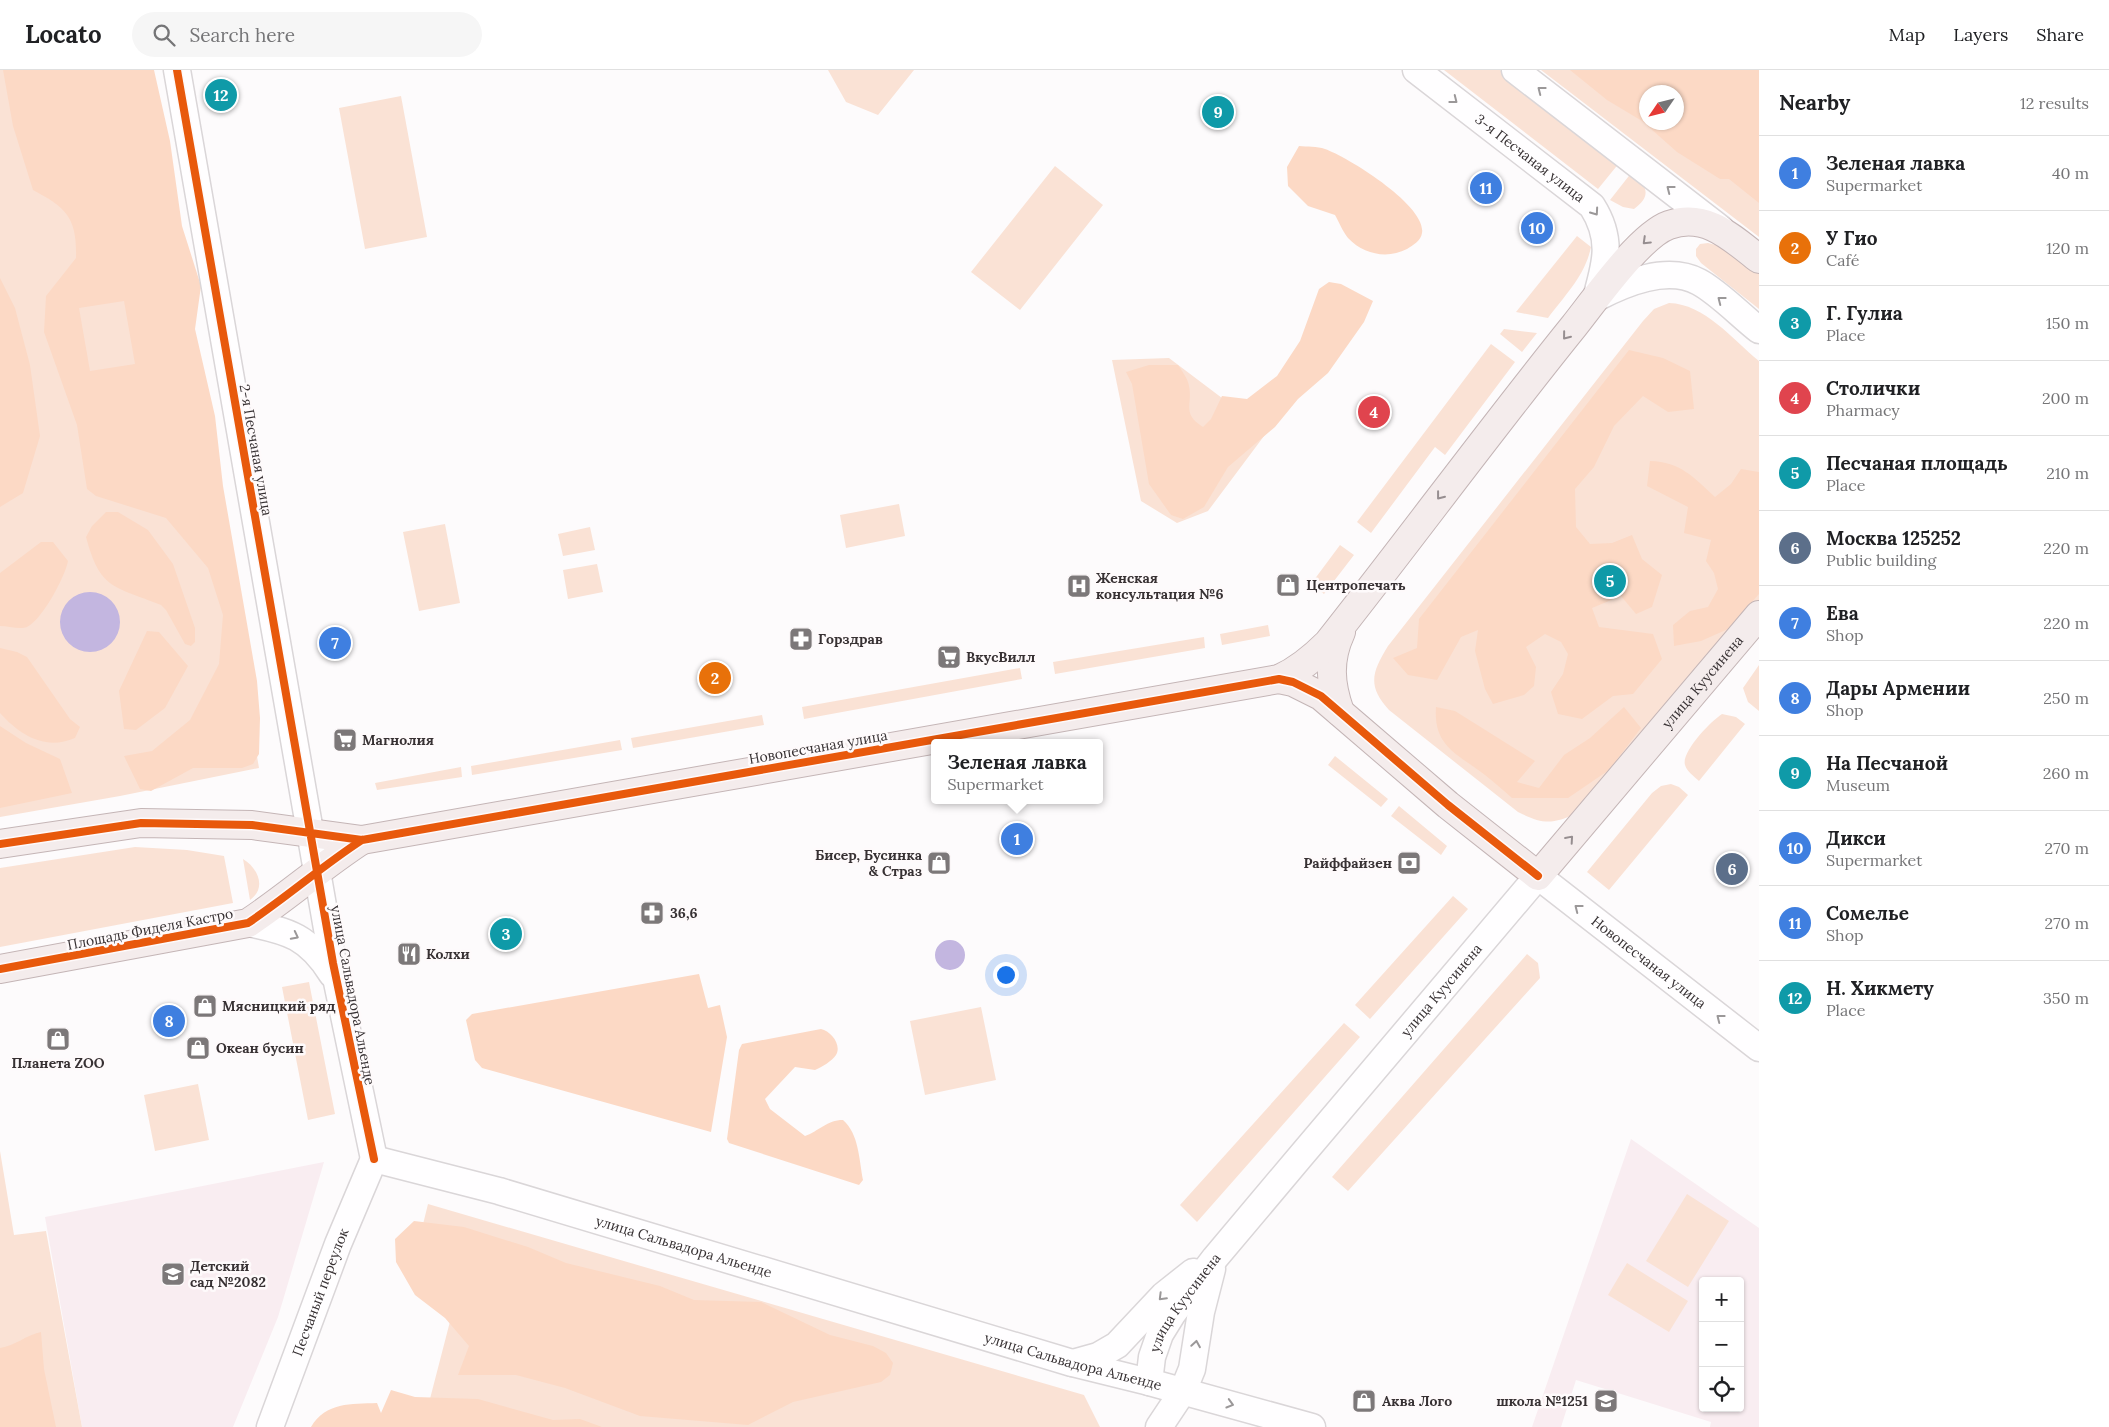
<!DOCTYPE html>
<html lang="en">
<head>
<meta charset="utf-8">
<style>
  body { margin:0; font-family:Lora,serif; background:#f6f6f6; color:#202124 }
  .controls { position:absolute; right:15px; bottom:15px; display:grid; overflow:hidden; border-radius:5px; box-shadow:0 1px 4px #0004 }
  .controls button { width:45px; height:45px; display:grid; place-items:center; padding:0; border:0; border-bottom:1px solid #e0e0e0; background:#fff; color:#202124; font:25px sans-serif }
  .compass { position:absolute; left:1639px; top:15px; width:45px; height:45px; border-radius:50%; background:#fff; box-shadow:0 1px 4px #0004; rotate:235deg }
  .you { position:absolute; left:1005px; top:904px; width:18px; height:18px; margin:-12px; border:4px solid #fff; border-radius:50%; background:#1a73e8; box-shadow:0 0 0 8px #1a73e833 }
  .badge { display:grid; place-items:center; width:32px; height:32px; border-radius:50%; background:#7c7879; color:#fff; font-size:16px; font-weight:700 }
  .pin { position:absolute; translate:-50% -50%; border:2px solid #fff; box-shadow:0 1px 5px #0006 }
  .popup { position:absolute; left:931px; top:669px; width:172px; height:65px; box-sizing:border-box; display:grid; place-content:center; border-radius:5px; background:#fff; filter:drop-shadow(0 1px 4px #0005); font-size:16px; white-space:nowrap; color:#757577 }
  .popup b { font-size:19px; color:#202124 }
  .popup::after { content:''; position:absolute; left:50%; top:100%; margin-left:-10px; border:10px solid transparent; border-top-color:#fff }
  .list { margin:0; padding:0; list-style:none }
  h2 { display:flex; justify-content:space-between; align-items:center; height:65px; margin:0; padding:0 20px; font-size:21px }
  h2 small { font-size:16px; font-weight:400; color:#757577 }
  .list li { display:grid; grid-template-columns:32px 1fr auto; gap:15px; align-items:center; box-sizing:border-box; height:75px; padding:0 20px; border-top:1px solid #e0e0e0 }
  .list b { display:block; font-size:19px; white-space:nowrap }
  .list p { margin:0; font-size:16px; white-space:nowrap; color:#757577 }
  .list em { font-size:16px; font-style:normal; color:#757577 }
  .icon { flex:none; width:28px; height:28px; fill:none; stroke:currentColor; stroke-width:2; stroke-linecap:round; stroke-linejoin:round }
  .map { position:relative; flex:none; width:1759px; height:1357px; overflow:hidden }
  header { display:flex; align-items:center; gap:30px; box-sizing:border-box; height:70px; padding:0 25px; background:#fff; border-bottom:1px solid #e0e0e0 }
  header strong { font-size:24px }
  nav { display:flex; gap:28px; margin-inline-start:auto; font-size:18px }
  .search { width:350px; height:45px; background:#f6f6f6; display:flex; align-items:center; gap:12px; box-sizing:border-box; padding:0 18px; border-radius:28px; color:#757577; font-size:19px }
  main { display:flex }
  aside { flex:1; background:#fff }
  .map>svg:first-child { display:block }
  .built { fill:#f9edf1; fill-rule:evenodd }
  .green { fill:#fae2d5; fill-rule:evenodd }
  .forest { fill:#fcd9c5; fill-rule:evenodd }
  .water { fill:#c3b6e0 }
  .lines { fill:none; stroke-linecap:round; stroke-linejoin:round }
  .minor-casing { stroke:#dad6d8; stroke-width:29 }
  .major-casing { stroke:#c4b5b6; stroke-width:30 }
  .minor { stroke:#fffeff; stroke-width:26 }
  .major { stroke:#f4ecec; stroke-width:28 }
  .cycleway-casing { stroke:#fefafb; stroke-width:11 }
  .cycleway { stroke:#e8590c; stroke-width:8 }
  .oneway { stroke:#9b9899 }
  .oneway2 { stroke:#968e90 }
  .labels { text-anchor:middle; dominant-baseline:central; stroke-width:5; stroke-linejoin:round; paint-order:stroke }
  .street-label { font-size:14px; fill:#373133; stroke:#fefafb }
  .poi-label { font-size:14px; font-weight:bold; fill:#373133; stroke:#fefafb; text-anchor:start }
</style>
</head>
<body>
<header>
<strong>Locato</strong>
<div class="search"><svg class="icon" aria-label="search" viewBox="0 0 24 24"><circle cx="10" cy="10" r="6"/><path d="M15 15l6 6"/></svg>Search here</div>
<nav><a>Map</a><a>Layers</a><a>Share</a></nav>
</header>
<main>
<div class="map">
<svg width="1759" height="1357" viewBox="0 0 1759 1357">
  <rect width="100%" height="100%" fill="#fdfbfc"/>
  <path class="built" d="M1631,1069L1759,1158V1357H1710L1711,1352L1576,1310L1561,1357H1532ZM1703,1211H1740V1338H1703Z
    M324,1092L278,1247L233,1357H82L45,1147Z"/>
  <path class="green" d="M0,0H140L259,698L120,726L0,747Z
    M828,0H914L878,45L846,32Z
    M1444,0H1500L1620,92L1598,119Z
    M1541,0H1759V167ZM1646,22H1676V52H1646Z
    M401,26L427,167L365,179L339,38Z
    M1055,96L1103,135L1020,240L971,202Z
    M1632,102C1646,115 1653,125 1634,139L1623,137L1610,130Z
    M1577,166L1591,177C1585,206 1565,225 1548,248L1516,242Z
    M1708,173L1727,178L1759,203V239L1701,193L1696,186V179L1700,174Z
    M1669,233C1705,234 1732,269 1759,291V535L1577,743C1552,755 1542,754 1518,742L1389,640C1367,616 1372,602 1388,576L1643,251L1654,239Z
    M1504,259L1537,263L1522,282L1500,264Z
    M1491,274L1515,292L1445,385L1435,377L1371,463L1357,452Z
    M1169,288L1267,362L1208,441L1177,453L1141,431L1112,290Z
    M899,434L905,466L846,478L840,445Z
    M445,454L460,533L419,541L403,462Z
    M590,457L595,480L563,486L558,464Z
    M1340,475L1354,485L1324,524L1311,514Z
    M597,494L603,522L568,529L563,500Z
    M1268,555L1270,566L1222,575L1220,564Z
    M1204,567L1205,578L1055,604L1053,592Z
    M1759,595V641L1748,632L1743,618Z
    M1020,598L1022,609L804,649L802,637Z
    M1722,644L1736,647L1745,654L1699,711C1694,706 1687,702 1685,695C1681,682 1711,651 1722,644Z
    M762,645L764,655L633,678L631,668Z
    M620,670L622,680L472,705L471,696Z
    M1335,686L1388,729L1381,737L1328,695Z
    M461,697L462,707L377,720L375,713Z
    M1671,714L1679,717L1688,725L1609,820L1587,802L1652,723L1661,716Z
    M1399,736L1447,776L1441,785L1391,746Z
    M135,777L187,780L224,786L233,833L0,877V798Z
    M243,789C258,798 267,818 250,830Z
    M1453,826L1468,839L1370,949L1355,935Z
    M1527,884L1538,893L1540,908L1348,1121L1332,1107Z
    M309,912L335,1044L308,1050L282,917Z
    M981,937L996,1010L925,1025L910,951Z
    M1344,953L1360,967L1197,1152L1180,1135Z
    M198,1014L209,1070L155,1081L144,1025Z
    M0,1081L14,1165L46,1161L82,1357H0Z
    M1687,1124L1729,1151L1688,1217L1646,1191Z
    M428,1134L1084,1325L1100,1357H438L424,1352L454,1236L411,1203Z
    M1627,1193L1688,1231L1669,1262L1608,1225Z"/>
  <path class="forest" d="M3,0H154L170,71L182,156L201,216L195,259L215,346L223,416L257,611L260,648L259,684L253,694L242,698H193L151,721L140,719L124,686L152,681L190,650L219,594L223,545L208,498L166,448L96,426L87,419L77,355L44,262L46,226L76,188C77,148 67,138 33,120L13,56ZM124,231L135,294L90,301L79,238Z
    M1570,0H1759V133L1729,109H1720L1677,82L1642,51L1607,30ZM1646,22H1676V52H1646Z
    M1299,76C1307,77 1317,76 1325,79C1348,87 1427,136 1422,163C1421,171 1413,175 1407,179C1388,189 1364,185 1348,168C1343,162 1339,152 1335,145L1308,136L1288,116L1287,97Z
    M0,208L15,238L30,295L40,366L23,423L0,437Z
    M1329,212L1341,214L1373,231L1364,252L1328,303L1298,329L1275,357L1228,397L1204,437L1183,449L1171,445L1149,414L1132,314L1126,302L1149,295H1178C1182,301 1188,309 1189,316C1193,335 1181,343 1203,357L1211,349L1222,326L1247,329L1277,306L1300,271L1319,219Z
    M1629,280L1663,288L1690,301L1694,339L1668,342L1643,326L1614,356L1594,397L1575,419L1576,457L1590,474L1612,473L1632,465L1642,489L1662,505L1652,537L1636,544L1621,526L1592,538L1599,557L1653,564L1662,589L1633,624L1613,626L1582,649L1558,644L1551,622L1563,604L1568,584L1561,572L1545,564L1526,577L1536,597L1534,616L1524,625L1493,634L1485,619L1475,581L1478,560L1461,567L1437,610L1408,605L1393,588L1417,578L1419,549Z
    M1650,391C1681,392 1693,407 1715,427L1731,414L1741,399L1759,402V524L1728,559L1701,571L1674,576L1673,555L1690,541L1708,537L1718,519L1714,503L1706,491L1711,470L1684,463L1688,437L1647,416Z
    M106,442H118L148,460L173,494L195,558V572L191,576L185,574L166,540L161,535C114,516 100,520 86,467L92,456Z
    M41,472H53L68,491C65,507 42,550 27,557C20,560 8,556 0,556V503Z
    M147,561L159,562L188,596L165,638L136,660L124,659L119,621Z
    M0,578L17,582L27,587L70,649L80,657L75,668C45,681 20,665 0,643Z
    M1436,637L1455,641L1535,691L1517,712L1539,718L1564,685L1590,668L1624,637L1641,658L1609,700L1568,728H1512C1503,720 1494,712 1485,705C1458,684 1433,677 1436,637Z
    M0,656L26,673L60,689L72,723L0,738Z
    M699,904L708,938L720,935L727,967L711,1062L482,998L475,990L466,950L472,944Z
    M821,959C831,961 842,975 836,985C832,991 822,997 815,1000L795,997L765,1029L770,1039L805,1066C819,1061 827,1050 843,1050C859,1064 859,1089 863,1110L859,1115L729,1073L727,1069L739,980L742,974Z
    M414,1151L464,1157L528,1177L566,1193L660,1216L694,1230L761,1232L830,1265L873,1276L886,1283L893,1293L890,1305L881,1312L793,1332L748,1355L640,1346L565,1318L516,1305H458L469,1276L445,1248L415,1225L396,1192L395,1169Z
    M41,1262L44,1299L56,1357H0V1278C15,1276 26,1265 41,1262Z
    M391,1320L415,1327L478,1329L553,1350L580,1349L602,1357H311C326,1332 351,1334 377,1333L381,1343Z"/>
  <path class="water" d="M60 552a30 30 0 1 1 60 0a30 30 0 1 1-60 0Z
    M935 885a15 15 0 1 1 30 0a15 15 0 1 1-30 0Z"/>
  <g class="lines">
    <g class="minor-casing">
      <g id="minor">
        <path d="M177,0L333,893L374,1089"/>
        <path id="s1" d="M1416,0L1592,136C1613,169 1606,193 1596,228"/>
        <path d="M1515,0L1721,159"/>
        <path d="M1596,228C1625,213 1667,195 1699,212C1718,222 1741,246 1759,260"/>
        <path d="M248,853C289,861 309,867 332,904"/>
        <path id="s2" d="M374,1089L499,1121L1072,1293L1149,1312L1312,1357"/>
        <path d="M1073,1293L1098,1286L1117,1275L1164,1225L1193,1202"/>
        <path id="s3" d="M1149,1312L1152,1287L1160,1264L1173,1243L1215,1188L1300,1087L1538,806L1759,978"/>
        <path id="s4" d="M270,1357L338,1174L374,1089"/>
        <path d="M1159,1357L1183,1321L1192,1299L1201,1242L1212,1199"/>
      </g>
    </g>
    <g class="major-casing">
      <g id="major">
        <path id="s5" d="M1279,609L1293,612L1321,626L1448,735L1538,806L1759,545"/>
        <path d="M1340,642C1330,614 1328,590 1341,562"/>
        <path d="M0,774L141,753L252,755L362,770L1279,609C1299,600 1313,588 1328,573C1411,468 1490,360 1574,256C1594,231 1640,165 1669,155C1706,142 1732,168 1759,189"/>
        <path d="M0,899L248,853C287,827 322,796 362,770"/>
      </g>
    </g>
    <use href="#minor" class="minor"/>
    <use href="#major" class="major"/>
    <g class="cycleway-casing">
      <path id="cycleway" d="M177,0L333,893L374,1089
        M0,774L141,753L252,755L362,770L1279,609L1293,612L1321,626L1448,735L1538,806
        M0,899L248,853C287,827 322,796 362,770"/>
    </g>
    <use href="#cycleway" class="cycleway"/>
  </g>
  <defs><path id="oneway-chevron" d="M-2-3.5L2.5 0L-2 3.5" fill="none" stroke-width="1.6" stroke-linecap="round" stroke-linejoin="round" transform="scale(1.25)"/></defs>
  <g class="oneway">
    <use href="#oneway-chevron" transform="translate(1541 20) rotate(-142)"/>
    <use href="#oneway-chevron" transform="translate(1454 30) rotate(38)"/>
    <use href="#oneway-chevron" transform="translate(1670 119) rotate(-142)"/>
    <use href="#oneway-chevron" transform="translate(1595 142) rotate(55)"/>
    <use href="#oneway-chevron" transform="translate(1721 230) rotate(-142)"/>
    <use href="#oneway-chevron" transform="translate(1578 838) rotate(-142)"/>
    <use href="#oneway-chevron" transform="translate(295 866) rotate(27)"/>
    <use href="#oneway-chevron" transform="translate(1720 948) rotate(-142)"/>
    <use href="#oneway-chevron" transform="translate(1162 1227) rotate(135)"/>
    <use href="#oneway-chevron" transform="translate(1196 1274) rotate(-81)"/>
    <use href="#oneway-chevron" transform="translate(1230 1334) rotate(16)"/>
  </g>
  <g class="oneway2">
    <use href="#oneway-chevron" transform="translate(1646 171) rotate(136)"/>
    <use href="#oneway-chevron" transform="translate(1566 266) rotate(129)"/>
    <use href="#oneway-chevron" transform="translate(1440 426) rotate(128)"/>
    <use href="#oneway-chevron" transform="translate(1570 769) rotate(-49)"/>
  </g>
  <defs>
    <g id="shop-square" transform="scale(1.25)"><rect x="-9" y="-9" width="18" height="18" rx="4" fill="#7c7879" stroke="#fefafb"/><path d="M-5-2.5h2.3a2.7 3.5 0 0 1 5.4 0H5L5.5 6h-11ZM-1.5-2.5h3a1.5 2.3 0 0 0-3 0Z" fill="#fff"/></g>
    <g id="hospital-square" transform="scale(1.25)"><rect x="-9" y="-9" width="18" height="18" rx="4" fill="#7c7879" stroke="#fefafb"/><path d="M-5-5h3v3.5h4V-5h3V5h-3V1.5h-4V5h-3Z" fill="#fff"/></g>
    <g id="pharmacy-square" transform="scale(1.25)"><rect x="-9" y="-9" width="18" height="18" rx="4" fill="#7c7879" stroke="#fefafb"/><path d="M-2-6h4v4h4v4h-4v4h-4v-4h-4v-4h4Z" fill="#fff"/></g>
    <g id="supermarket-square" transform="scale(1.25)"><rect x="-9" y="-9" width="18" height="18" rx="4" fill="#7c7879" stroke="#fefafb"/><path d="M-6-5.5h2.5l.6 2H6L4.5 2H-2.5L-4.4-4H-6ZM-1.5 3.2a1.3 1.3 0 1 0 .1 0ZM3 3.2a1.3 1.3 0 1 0 .1 0Z" fill="#fff"/></g>
    <g id="bank-square" transform="scale(1.25)"><rect x="-9" y="-9" width="18" height="18" rx="4" fill="#7c7879" stroke="#fefafb"/><path d="M-6-4H6V4H-6ZM0-2.3a2.3 2.3 0 1 0 0 4.6a2.3 2.3 0 1 0 0-4.6Z" fill="#fff"/></g>
    <g id="restaurant-square" transform="scale(1.25)"><rect x="-9" y="-9" width="18" height="18" rx="4" fill="#7c7879" stroke="#fefafb"/><path d="M-5-6h1v4h1v-4h1v4h1v-4h1v5L-1.5 .5V6h-2V.5L-5-1ZM5-6V6H3V1.5H1.5Q1.5-4 5-6Z" fill="#fff"/></g>
    <g id="school-square" transform="scale(1.25)"><rect x="-9" y="-9" width="18" height="18" rx="4" fill="#7c7879" stroke="#fefafb"/><path d="M0-5L7-2L0 1L-7-2ZM-4 1L0 2.5L4 1V4Q0 6-4 4Z" fill="#fff"/></g>
  </defs>
  <g fill-rule="evenodd">
    <use href="#shop-square" x="1288" y="515"/>
    <use href="#hospital-square" x="1079" y="516"/>
    <use href="#pharmacy-square" x="801" y="569"/>
    <use href="#supermarket-square" x="949" y="587"/>
    <use href="#supermarket-square" x="345" y="670"/>
    <use href="#shop-square" x="939" y="793"/>
    <use href="#bank-square" x="1409" y="793"/>
    <use href="#pharmacy-square" x="652" y="843"/>
    <use href="#restaurant-square" x="409" y="884"/>
    <use href="#shop-square" x="205" y="936"/>
    <use href="#shop-square" x="58" y="969"/>
    <use href="#shop-square" x="198" y="978"/>
    <use href="#school-square" x="173" y="1204"/>
    <use href="#shop-square" x="1364" y="1331"/>
    <use href="#school-square" x="1606" y="1331"/>
  </g>
  <g class="labels">
    <g class="street-label">
      <text stroke="none"><textPath href="#s1" startOffset="144">3-я Песчаная улица</textPath></text>
      <text transform="translate(256 380) rotate(80)">2-я Песчаная улица</text>
      <text stroke="none"><textPath href="#s5" startOffset="582">улица Куусинена</textPath></text>
      <text transform="translate(818 677) rotate(-10)">Новопесчаная улица</text>
      <text transform="translate(150 859) rotate(-11)">Площадь Фиделя Кастро</text>
      <text stroke="none"><textPath href="#s3" startOffset="784">Новопесчаная улица</textPath></text>
      <text stroke="none"><textPath href="#s3" startOffset="494">улица Куусинена</textPath></text>
      <text transform="translate(353 925) rotate(79)">улица Сальвадора Альенде</text>
      <text stroke="none"><textPath href="#s2" startOffset="322">улица Сальвадора Альенде</textPath></text>
      <text stroke="none"><textPath href="#s4" startOffset="144">Песчаный переулок</textPath></text>
      <text stroke="none"><textPath href="#s3" startOffset="89">улица Куусинена</textPath></text>
      <text stroke="none"><textPath href="#s2" startOffset="728">улица Сальвадора Альенде</textPath></text>
    </g>
    <g class="poi-label">
      <text x="1096" y="508">Женская<tspan x="1096" dy="16">консультация №6</tspan></text>
      <text x="1306" y="515">Центропечать</text>
      <text x="818" y="569">Горздрав</text>
      <text x="966" y="587">ВкусВилл</text>
      <text x="362" y="670">Магнолия</text>
      <text x="922" y="785" text-anchor="end">Бисер, Бусинка<tspan x="922" dy="16">&amp; Страз</tspan></text>
      <text x="1392" y="793" text-anchor="end">Райффайзен</text>
      <text x="670" y="843">36,6</text>
      <text x="426" y="884">Колхи</text>
      <text x="222" y="936">Мясницкий ряд</text>
      <text x="216" y="978">Океан бусин</text>
      <text x="58" y="993" text-anchor="middle">Планета ZOO</text>
      <text x="190" y="1196">Детский<tspan x="190" dy="16">сад №2082</tspan></text>
      <text x="1382" y="1331">Аква Лого</text>
      <text x="1588" y="1331" text-anchor="end">школа №1251</text>
    </g>
  </g>
</svg>
<div class="controls">
<button>+</button>
<button>−</button>
<button><svg class="icon" aria-label="locate" viewBox="0 0 24 24"><circle cx="12" cy="12" r="6"/><path d="M12 2v4M12 18v4M2 12h4M18 12h4"/></svg></button>
</div>
<svg class="compass" viewBox="-18 -18 36 36"><path d="M0-13l5 13h-10z" fill="#e53935"/><path d="M0 13l5-13h-10z" fill="#757577"/></svg>
<div class="you"></div>
<div class="pin badge" style="left:1017px;top:769px;background:#3f7fe0">1</div>
<div class="popup"><b>Зеленая лавка</b>Supermarket</div>
<div class="pin badge" style="left:715px;top:608px;background:#e8710a">2</div>
<div class="pin badge" style="left:506px;top:864px;background:#0f9aa8">3</div>
<div class="pin badge" style="left:1374px;top:342px;background:#e0444e">4</div>
<div class="pin badge" style="left:1610px;top:511px;background:#0f9aa8">5</div>
<div class="pin badge" style="left:1732px;top:799px;background:#5c6f8a">6</div>
<div class="pin badge" style="left:335px;top:573px;background:#3f7fe0">7</div>
<div class="pin badge" style="left:169px;top:951px;background:#3f7fe0">8</div>
<div class="pin badge" style="left:1218px;top:42px;background:#0f9aa8">9</div>
<div class="pin badge" style="left:1537px;top:158px;background:#3f7fe0">10</div>
<div class="pin badge" style="left:1486px;top:118px;background:#3f7fe0">11</div>
<div class="pin badge" style="left:221px;top:25px;background:#0f9aa8">12</div>
</div>
<aside>
<h2>Nearby<small>12 results</small></h2>
<ul class="list">
<li><span class="badge" style="background:#3f7fe0">1</span><div><b>Зеленая лавка</b><p>Supermarket</p></div><em>40 m</em></li>
<li><span class="badge" style="background:#e8710a">2</span><div><b>У Гио</b><p>Café</p></div><em>120 m</em></li>
<li><span class="badge" style="background:#0f9aa8">3</span><div><b>Г. Гулиа</b><p>Place</p></div><em>150 m</em></li>
<li><span class="badge" style="background:#e0444e">4</span><div><b>Столички</b><p>Pharmacy</p></div><em>200 m</em></li>
<li><span class="badge" style="background:#0f9aa8">5</span><div><b>Песчаная площадь</b><p>Place</p></div><em>210 m</em></li>
<li><span class="badge" style="background:#5c6f8a">6</span><div><b>Москва 125252</b><p>Public building</p></div><em>220 m</em></li>
<li><span class="badge" style="background:#3f7fe0">7</span><div><b>Ева</b><p>Shop</p></div><em>220 m</em></li>
<li><span class="badge" style="background:#3f7fe0">8</span><div><b>Дары Армении</b><p>Shop</p></div><em>250 m</em></li>
<li><span class="badge" style="background:#0f9aa8">9</span><div><b>На Песчаной</b><p>Museum</p></div><em>260 m</em></li>
<li><span class="badge" style="background:#3f7fe0">10</span><div><b>Дикси</b><p>Supermarket</p></div><em>270 m</em></li>
<li><span class="badge" style="background:#3f7fe0">11</span><div><b>Сомелье</b><p>Shop</p></div><em>270 m</em></li>
<li><span class="badge" style="background:#0f9aa8">12</span><div><b>Н. Хикмету</b><p>Place</p></div><em>350 m</em></li>
</ul>
</aside>
</main>
</body>
</html>
